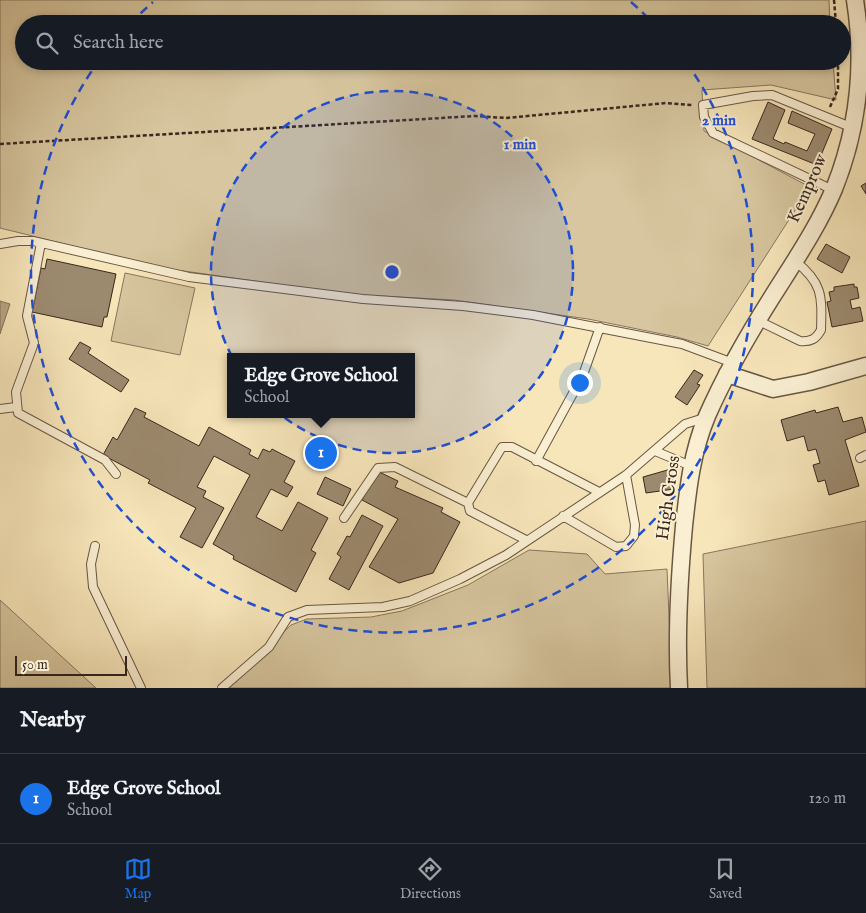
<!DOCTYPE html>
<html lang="en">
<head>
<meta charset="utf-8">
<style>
  body { margin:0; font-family:"IM FELL English",serif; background:#242831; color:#f1f3f6 }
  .scale { position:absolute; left:15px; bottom:12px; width:112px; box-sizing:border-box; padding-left:5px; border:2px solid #39271d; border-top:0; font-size:14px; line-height:18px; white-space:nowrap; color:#39271d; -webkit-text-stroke:4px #faefd2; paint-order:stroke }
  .you { position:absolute; left:579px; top:382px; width:18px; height:18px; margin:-12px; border:4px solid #fff; border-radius:50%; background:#1a73e8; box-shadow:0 0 0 8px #1a73e833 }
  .badge { display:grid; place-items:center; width:32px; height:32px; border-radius:50%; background:#1a73e8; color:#fff; font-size:16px; font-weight:700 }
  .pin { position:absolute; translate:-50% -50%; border:2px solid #fff; box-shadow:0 1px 5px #0006 }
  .popup { position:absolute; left:227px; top:353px; width:188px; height:65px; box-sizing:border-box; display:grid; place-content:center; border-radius:0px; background:#171b24; filter:drop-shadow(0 1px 4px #0005); font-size:16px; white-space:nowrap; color:#9ea1a6 }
  .popup b { font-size:19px; color:#f1f3f6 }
  .popup::after { content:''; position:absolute; left:50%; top:100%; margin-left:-10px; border:10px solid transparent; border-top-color:#171b24 }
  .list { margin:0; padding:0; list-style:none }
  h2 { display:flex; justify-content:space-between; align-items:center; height:65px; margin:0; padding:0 20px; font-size:21px }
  h2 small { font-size:16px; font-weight:400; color:#9ea1a6 }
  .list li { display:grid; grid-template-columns:32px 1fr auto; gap:15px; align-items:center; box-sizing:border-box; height:90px; padding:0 20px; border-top:1px solid #363941 }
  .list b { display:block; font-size:19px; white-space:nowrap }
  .list p { margin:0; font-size:16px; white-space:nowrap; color:#9ea1a6 }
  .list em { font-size:16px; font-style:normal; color:#9ea1a6 }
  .icon { flex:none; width:28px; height:28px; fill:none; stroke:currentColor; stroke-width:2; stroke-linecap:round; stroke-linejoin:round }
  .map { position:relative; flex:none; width:866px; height:688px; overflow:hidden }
  .search { position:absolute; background:#171b24; box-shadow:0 2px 8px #0003; left:15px; right:15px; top:15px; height:55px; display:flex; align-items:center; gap:12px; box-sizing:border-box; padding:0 18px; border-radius:28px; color:#9ea1a6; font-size:19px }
  .sheet { height:155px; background:#171b24 }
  nav { display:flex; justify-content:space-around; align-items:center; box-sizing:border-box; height:70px; border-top:1px solid #363941; background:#171b24; font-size:14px; color:#9ea1a6 }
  nav a { display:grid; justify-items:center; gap:2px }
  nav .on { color:#1a73e8 }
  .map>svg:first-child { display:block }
  .green { fill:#d7c69f; stroke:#88765e }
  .water { fill:#b6a585; stroke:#84735b }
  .building { fill:#9c8a6f; stroke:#39271d }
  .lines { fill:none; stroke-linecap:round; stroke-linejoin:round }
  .service-casing { stroke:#685744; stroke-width:10 }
  .minor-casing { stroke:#685744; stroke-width:19 }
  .path { stroke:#39271d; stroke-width:2.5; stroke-dasharray:4 2.5; stroke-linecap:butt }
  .service { stroke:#faefd2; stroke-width:8 }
  .minor { stroke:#faefd2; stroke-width:16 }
  .ring { fill:none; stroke:#1d4ed8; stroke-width:2.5; stroke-dasharray:9 6 }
  .labels { text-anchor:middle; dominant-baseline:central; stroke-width:4; stroke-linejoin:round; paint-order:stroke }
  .street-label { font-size:18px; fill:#39271d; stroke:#faefd2 }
  .centre { fill:#1d4ed8; stroke:#faefd2; stroke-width:2.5 }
  .ring-label { font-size:15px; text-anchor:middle; font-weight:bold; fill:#1d4ed8; stroke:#faefd2; stroke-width:4; stroke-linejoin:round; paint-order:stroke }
</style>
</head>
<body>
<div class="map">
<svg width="866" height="688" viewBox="0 0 866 688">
  <rect width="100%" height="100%" fill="#f7e6ba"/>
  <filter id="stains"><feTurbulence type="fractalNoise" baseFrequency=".004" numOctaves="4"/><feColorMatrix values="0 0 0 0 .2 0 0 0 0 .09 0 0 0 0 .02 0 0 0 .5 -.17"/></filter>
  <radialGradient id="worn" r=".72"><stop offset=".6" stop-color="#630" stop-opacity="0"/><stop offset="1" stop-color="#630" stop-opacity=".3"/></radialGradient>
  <path class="green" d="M0,0H829L830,24H24V61H833L836,100L771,85L702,90L704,131L810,187L708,346L677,337L588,319L454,300L345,294L163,268L0,228Z
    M125,273L195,288L180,355L111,341Z
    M866,521V688H707L703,554Z
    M529,550L587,554L605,574L667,569L672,688H225L291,625L307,619L371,617L402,611L468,585Z
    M0,600L96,688H0Z"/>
  <path class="water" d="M0,301L10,304L0,334Z"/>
  <path class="building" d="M768,102L785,110L773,139L784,144L785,142L807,151L815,134L788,123L792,111L832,129L817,165L752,139Z
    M866,183V194L861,186Z
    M826,244L850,257L842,273L817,259Z
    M47,259L116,274L107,317H104L102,327L32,312L41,268L45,269Z
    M854,284V287H857L859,298L850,300L852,309L860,307L863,321L832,327L827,302L831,301L829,292L834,291V287Z
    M80,342L91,348L88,353L129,380L121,392L69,359Z
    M694,370L703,375L697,384L700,385L687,405L675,397Z
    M838,407L843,422L862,417L866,432L845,440L859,486L829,495L825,480L818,482L813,465L820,463L816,449L808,451L804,436L787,441L781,420L815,410L816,413Z
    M135,408L146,413L144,417L199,446L209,427L251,450L249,454L258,459L263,449L270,452L272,449L295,461L284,482L293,487L287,497L271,489L256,517L282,531L298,502L328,518L311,550L316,553L296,592L233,559L234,556L213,544L250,475L214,456L197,487L206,491L203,497L224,508L202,548L180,537L196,508L148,483L150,480L103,455L113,437L117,440Z
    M671,469L674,489L646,493L643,477Z
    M377,471L398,481L395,487L443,508L441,512L460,522L433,573L399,583L369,567L398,519L362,500Z
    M325,477L351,489L343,506L317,494Z
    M362,515L383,526L349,590L329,579L341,557L337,554L347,536L350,537Z"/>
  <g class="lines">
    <g class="service-casing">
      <path id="service" d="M833,190L713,133L704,117L703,105L753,96L772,95L853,128
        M41,243L27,316L34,343L16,392L18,413L105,460L116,474
        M0,244L18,241H33L189,277L363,299L463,306L533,315L682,344L733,363
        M757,320L800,341C811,342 816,339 821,330C822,296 823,283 795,261
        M0,409L16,407
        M655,451L691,466
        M860,458L866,455
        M536,461L583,375L600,327
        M563,516L616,547L626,546L634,536L635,525L626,475
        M344,518L378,468L395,467L468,503
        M526,540L470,511L468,503L502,447H512L599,492
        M95,546L91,564L93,587L141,688
        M222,688L269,647L288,617L307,610L383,607L410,601L460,579L506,555L626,475L685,424L704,418"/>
    </g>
    <g class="minor-casing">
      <path id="minor" d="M727,374L773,389L809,382L866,366
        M679,688C676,633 679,581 684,526C688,488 692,452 707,416C725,375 748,335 772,297C794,262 818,227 834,189C858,129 865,64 855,0"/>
    </g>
    <path class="path" d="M834,0L836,24
      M830,107L838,89V61
      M0,144L475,116L506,118L666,103L692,105"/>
    <use href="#service" class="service"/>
    <use href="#minor" class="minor"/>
  </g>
  <circle cx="392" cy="272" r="181" fill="#1d4ed8" fill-opacity=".12"/>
  <g class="ring">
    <circle cx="392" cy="272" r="181"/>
    <path d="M130 24A361 361 0 0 1 153 2M631 2A361 361 0 0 1 654 24M686 62A361 361 0 1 1 98 62"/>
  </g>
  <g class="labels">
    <g class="street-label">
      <text transform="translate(808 189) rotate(-66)">Kemprow</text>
      <text transform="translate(669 498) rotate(-82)">High Cross</text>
    </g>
  </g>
  <circle cx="392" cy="272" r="8" class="centre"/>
  <g class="ring-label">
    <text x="719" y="125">2 min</text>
    <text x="520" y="149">1 min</text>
  </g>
  <rect width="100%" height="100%" filter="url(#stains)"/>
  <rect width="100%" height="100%" fill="url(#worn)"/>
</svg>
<div class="scale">50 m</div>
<div class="you"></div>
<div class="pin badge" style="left:321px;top:453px">1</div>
<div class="popup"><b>Edge Grove School</b>School</div>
<div class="search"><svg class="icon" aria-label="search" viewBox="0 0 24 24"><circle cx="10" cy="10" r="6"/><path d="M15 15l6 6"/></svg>Search here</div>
</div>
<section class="sheet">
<h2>Nearby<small></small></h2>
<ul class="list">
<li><span class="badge">1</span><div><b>Edge Grove School</b><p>School</p></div><em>120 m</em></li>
</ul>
</section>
<nav>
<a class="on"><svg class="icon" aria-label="map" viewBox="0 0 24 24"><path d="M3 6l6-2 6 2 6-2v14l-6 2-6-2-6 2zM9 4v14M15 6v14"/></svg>Map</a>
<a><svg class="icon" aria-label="directions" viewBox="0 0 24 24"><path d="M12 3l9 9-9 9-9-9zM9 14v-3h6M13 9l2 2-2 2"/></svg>Directions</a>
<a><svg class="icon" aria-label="saved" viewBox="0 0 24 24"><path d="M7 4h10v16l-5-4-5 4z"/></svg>Saved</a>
</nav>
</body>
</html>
